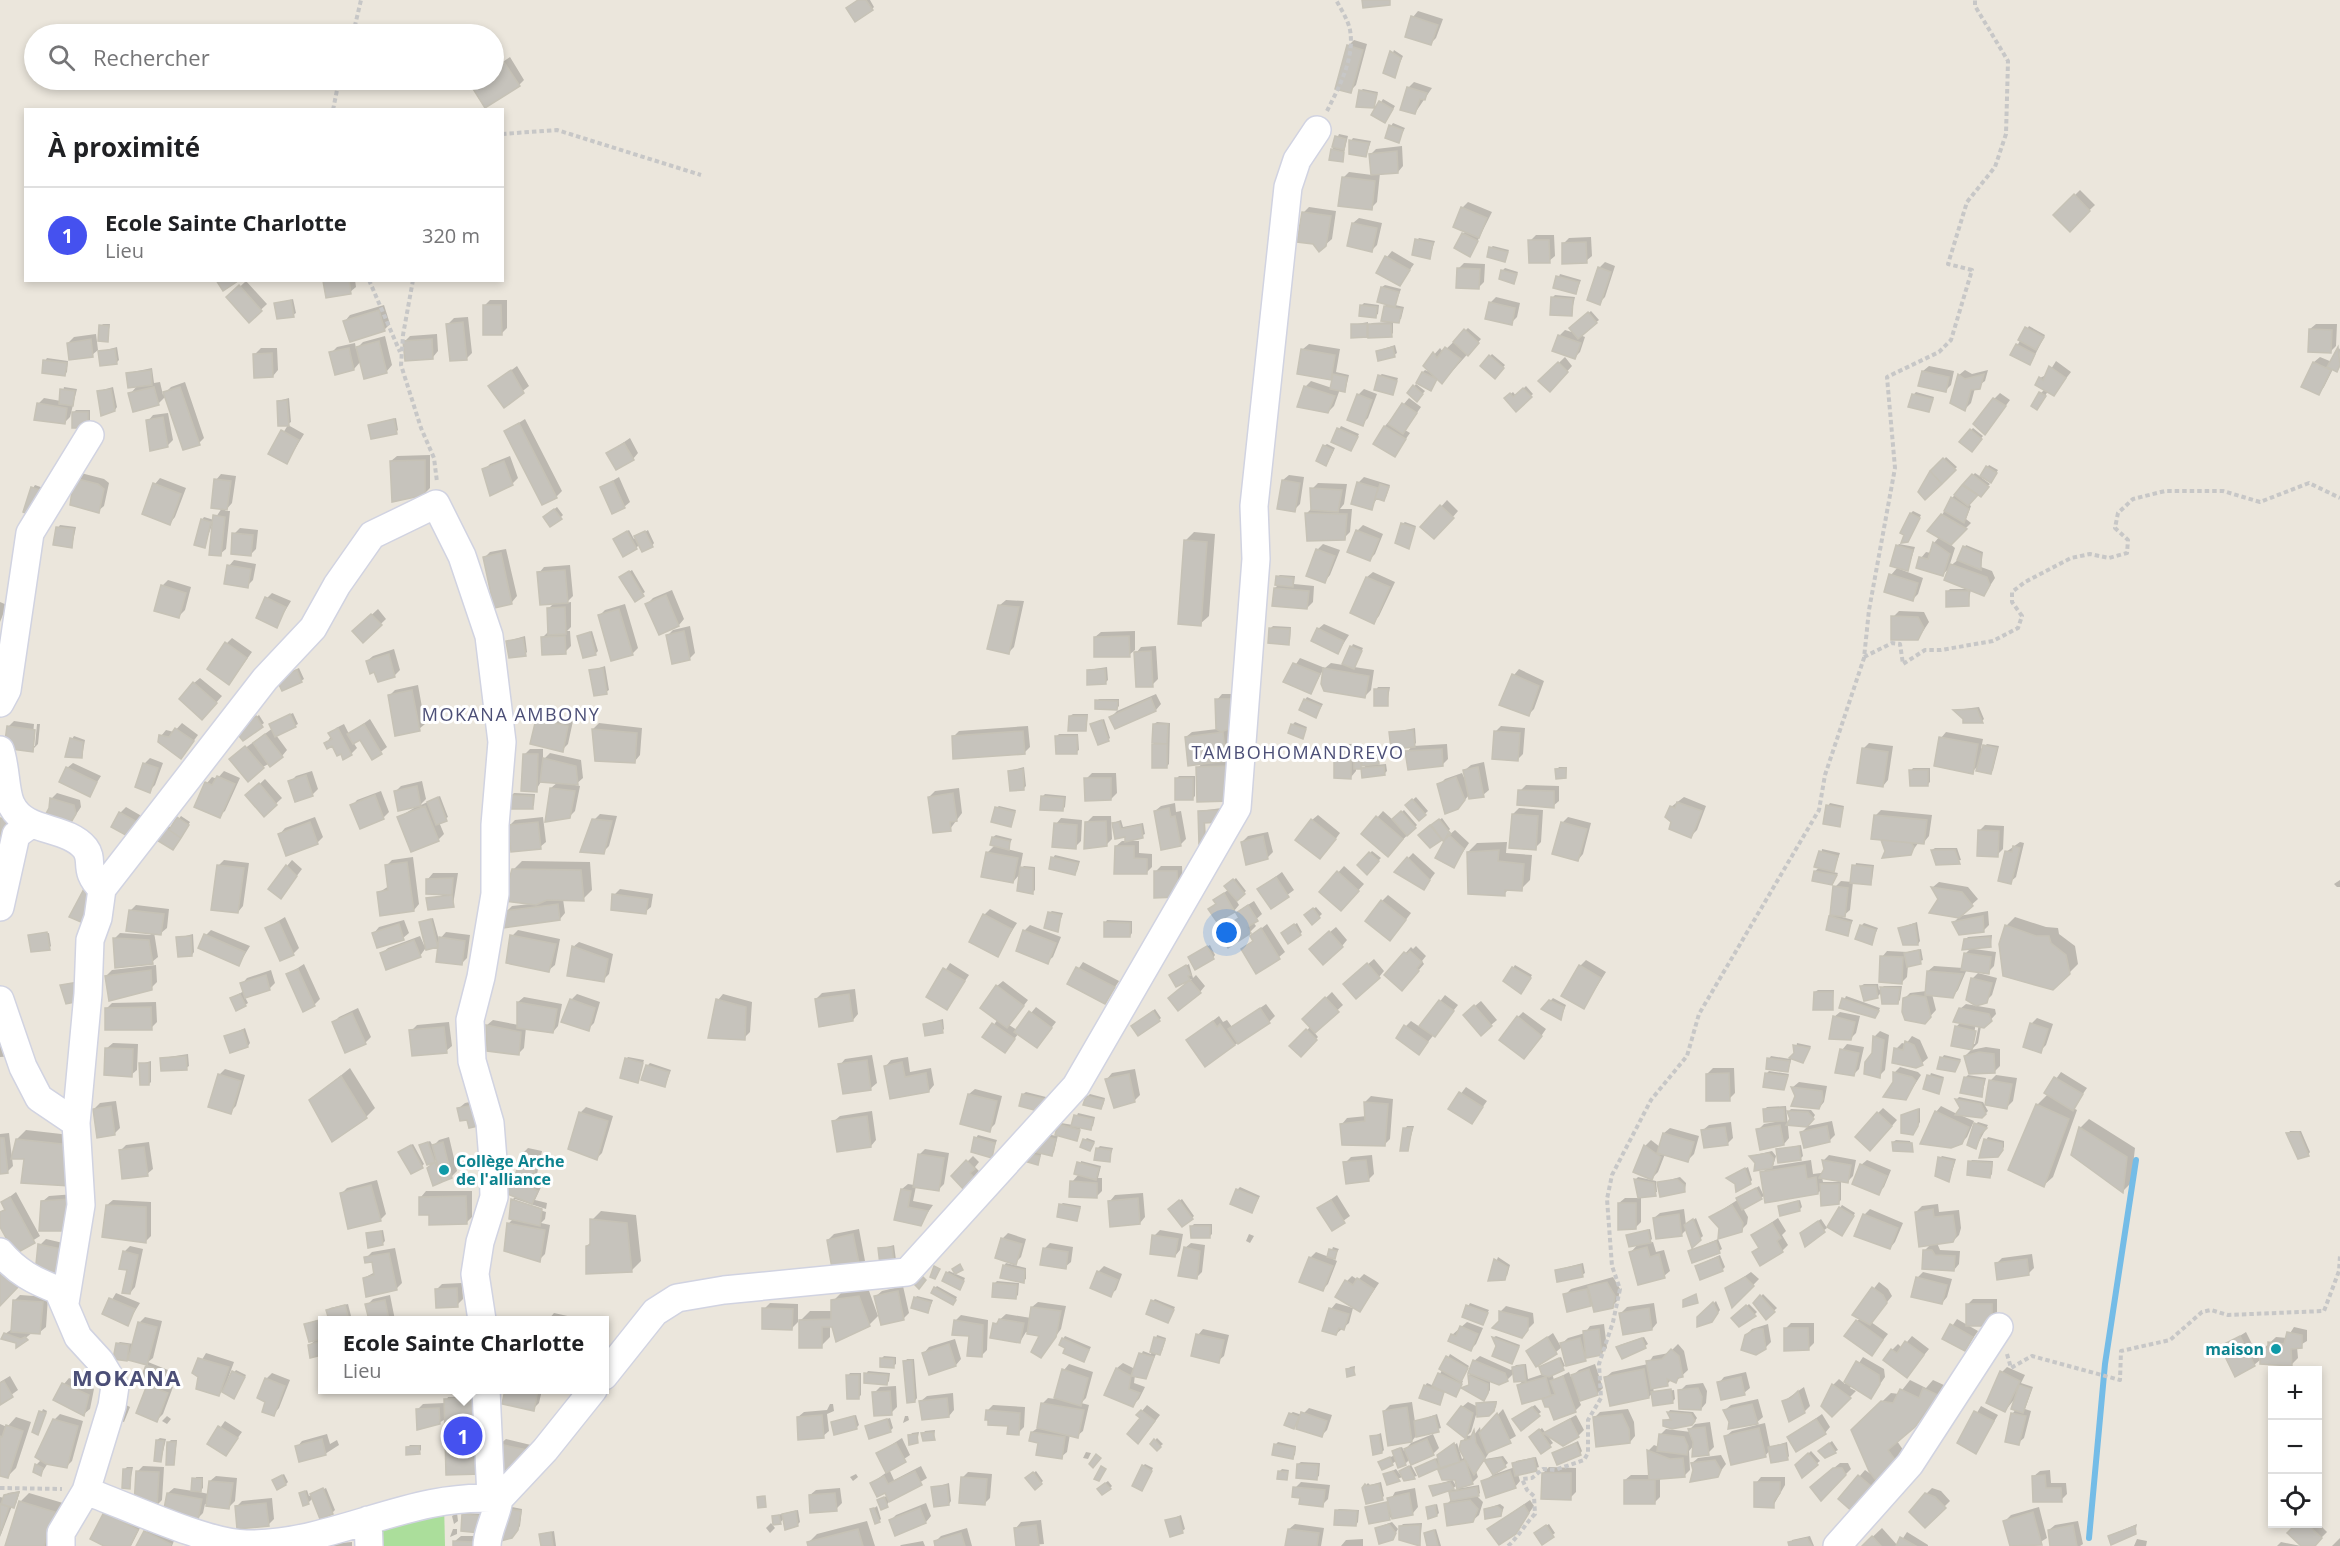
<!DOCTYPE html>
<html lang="fr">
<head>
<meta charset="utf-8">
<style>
  body { margin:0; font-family:"Open Sans",sans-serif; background:#f6f6f6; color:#202124 }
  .controls { position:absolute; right:18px; bottom:18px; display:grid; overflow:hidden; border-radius:0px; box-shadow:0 3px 9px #0003 }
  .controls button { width:54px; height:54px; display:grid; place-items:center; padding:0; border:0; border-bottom:2px solid #e0e0e0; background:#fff; color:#202124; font:30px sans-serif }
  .you { position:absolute; left:1227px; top:933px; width:21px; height:21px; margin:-15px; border:4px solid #fff; border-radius:50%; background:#1a73e8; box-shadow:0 0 0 9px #1a73e833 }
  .badge { display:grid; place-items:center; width:39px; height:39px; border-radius:50%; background:#4551ef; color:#fff; font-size:20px; font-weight:700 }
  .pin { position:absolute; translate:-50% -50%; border:3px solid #fff; box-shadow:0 2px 6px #0006 }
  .popup { position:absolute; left:318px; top:1316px; width:291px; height:78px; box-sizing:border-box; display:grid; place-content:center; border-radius:0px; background:#fff; filter:drop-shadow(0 2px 4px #0005); font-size:20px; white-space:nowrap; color:#757577 }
  .popup b { font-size:22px; color:#202124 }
  .popup::after { content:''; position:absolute; left:50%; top:100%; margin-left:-12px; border:12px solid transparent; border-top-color:#fff }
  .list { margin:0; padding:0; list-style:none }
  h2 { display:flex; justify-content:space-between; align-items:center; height:78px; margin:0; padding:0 24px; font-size:26px }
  h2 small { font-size:20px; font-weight:400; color:#757577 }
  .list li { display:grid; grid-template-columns:39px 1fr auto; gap:18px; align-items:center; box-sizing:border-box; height:96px; padding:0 24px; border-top:2px solid #e0e0e0 }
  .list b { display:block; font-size:22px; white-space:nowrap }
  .list p { margin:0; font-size:20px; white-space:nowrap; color:#757577 }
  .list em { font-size:20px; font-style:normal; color:#757577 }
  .icon { flex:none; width:33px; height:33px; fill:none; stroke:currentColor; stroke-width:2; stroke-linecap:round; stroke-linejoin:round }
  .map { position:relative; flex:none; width:2340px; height:1546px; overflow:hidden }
  .search { position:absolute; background:#fff; box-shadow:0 3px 9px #0003; left:24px; top:24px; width:480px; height:66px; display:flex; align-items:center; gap:15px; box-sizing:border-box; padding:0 21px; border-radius:33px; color:#757577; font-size:22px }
  .panel { position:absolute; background:#fff; box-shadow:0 3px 9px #0003; left:24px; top:108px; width:480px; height:174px; border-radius:0px }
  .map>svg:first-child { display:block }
  .green { fill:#abde9b }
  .shadow { fill:#0003; fill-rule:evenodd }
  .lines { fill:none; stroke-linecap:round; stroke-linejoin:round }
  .stream { stroke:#74bce7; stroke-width:6 }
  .building { fill:#c6c3bc; stroke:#c6c2b6; stroke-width:1.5 }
  .minor-casing { stroke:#d1d3e1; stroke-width:30 }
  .path { stroke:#c7c7c7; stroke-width:4; stroke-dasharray:4.5 3; stroke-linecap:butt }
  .minor { stroke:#fff; stroke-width:27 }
  .culture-dot { fill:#0f9aa8; stroke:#fff; stroke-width:2 }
  .labels { text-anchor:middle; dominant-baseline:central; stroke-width:6; stroke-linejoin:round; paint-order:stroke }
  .culture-label { font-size:16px; font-weight:bold; fill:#0d838f; stroke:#fff; text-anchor:start }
  .neighbourhood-label { font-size:18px; letter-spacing:1.5px; fill:#4c4f77; stroke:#fff }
  .district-label { font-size:22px; font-weight:bold; letter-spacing:1.5px; fill:#4c4f77; stroke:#fff }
</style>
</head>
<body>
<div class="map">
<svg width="2340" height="1546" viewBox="0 0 2340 1546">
  <rect width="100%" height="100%" fill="#ebe6dc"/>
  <path class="green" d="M444,1502L445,1546H373L371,1523Z"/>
  <path class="shadow" d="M859,0H870L874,7L872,9Z
    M1418,11L1443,19L1436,38L1430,44L1413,17Z
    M1354,40L1367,44L1356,85L1350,91L1348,46Z
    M1394,50L1403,56L1394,76L1385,72Z
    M510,57L524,80L519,85L472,84L476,80H494V68Z
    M1414,82L1432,88L1415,113L1408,88Z
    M1363,89L1378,92L1374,106L1360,91Z
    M1383,99L1395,106L1387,119L1373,115Z
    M1393,123L1405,128L1398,141L1391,126Z
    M1339,134L1348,136L1342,160L1332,150Z
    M1353,138L1371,141L1366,156L1351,141Z
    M1402,146L1403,166L1398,172L1380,173L1377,202L1371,208L1343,178L1349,172L1372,175L1371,154L1376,149Z
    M2080,190L2095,205L2070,229L2055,215Z
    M1468,202L1492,212L1472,252L1463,234L1466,231L1462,208Z
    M1309,207L1336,211L1332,239L1325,245L1303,213Z
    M1359,218L1382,223L1377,245L1372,250L1353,223Z
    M1536,235H1554L1555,256L1549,261L1530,241Z
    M1591,237L1592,256L1586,261L1563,244L1569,238Z
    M1419,238L1435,241L1429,258L1417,240Z
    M1493,246L1509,250L1505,260L1490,248Z
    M1392,251L1414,264L1400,284L1387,257Z
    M1605,262L1615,266L1605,297L1599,303V268Z
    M1464,263L1485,264L1484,282L1478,288L1458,269Z
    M1505,268L1518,272L1514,282L1503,270Z
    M1560,274L1581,280L1576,293L1555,287Z
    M355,280L356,287L350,292L325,281Z
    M246,281L267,304L249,321L228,298Z
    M1385,285L1401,289L1395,305L1404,307L1401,319L1393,321V333L1391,335L1370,332L1366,336L1352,325L1368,322V326L1372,323L1390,322L1385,306L1388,303L1382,287Z
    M1555,295L1575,297L1571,315L1552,298Z
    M1496,297L1520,303L1517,317L1511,323L1490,303Z
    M293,299L296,313L293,315L276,304Z
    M490,300H507V328L502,333L484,306Z
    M1364,303L1379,305L1378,314L1375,316L1362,305Z
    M384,305L390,324L384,330L345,321L350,315Z
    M1591,311L1599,320L1580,335L1585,337L1580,352L1574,358L1559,336L1565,330L1575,333L1571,328Z
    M468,317L472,353L466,359L448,324L454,318Z
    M103,324H110L107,340L101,326Z
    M2316,324H2337L2336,346L2330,352L2310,329Z
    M2029,326L2045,335L2032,361L2012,354Z
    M1468,328L1481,339L1448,376L1438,377L1433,387L1423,372L1425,370L1434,374L1425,365L1440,348L1443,352Z
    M96,334L98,350L92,355L68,343L74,337Z
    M437,334L438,351L433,357L405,341L410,336Z
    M385,336L392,365L387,371L365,377L361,361L354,369L331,353L337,347L355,343L356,349L363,342Z
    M1309,344L1340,349L1336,372L1349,375L1346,388L1340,389L1334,406L1328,412L1305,387L1311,381L1332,388L1334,375L1330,379L1299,373L1303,349Z
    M1395,345L1397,353L1394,355L1377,351Z
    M117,347L119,360L117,362L99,352Z
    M261,348H277L278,370L273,376L255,354Z
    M2340,348L2339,368L2337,371L2333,369L2324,387L2319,393L2303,386L2314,362L2320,357L2332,362Z
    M1492,354L1505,365L1495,377L1482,366Z
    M1565,357L1572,366L1555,385L1540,381Z
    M47,358L68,361L67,372L64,375L45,361Z
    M2056,361L2071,372L2054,394L2048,391L2039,406L2041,393L2045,389L2040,378L2048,374Z
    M517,366L529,386L504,406L490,386Z
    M1929,366L1954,371L1951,385L1945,391L1923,371Z
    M152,368L154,383L160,382L163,395L171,387L185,382L204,438L199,443L166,396L158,404L130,394L138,385L128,373Z
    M1965,370L1972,374L1988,370L1985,381L1975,388L1971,403L1965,409L1959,375Z
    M1382,374L1398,378L1393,393L1379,376Z
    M1416,384L1425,391L1417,400L1409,393Z
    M1526,386L1533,394L1516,409L1506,398L1513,392L1516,396Z
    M64,387L77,389L70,417L64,423L38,404L44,398L61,401Z
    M113,387L117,407L115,410L99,391Z
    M1364,389L1377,394L1368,418L1362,424L1358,395Z
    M1916,392L1934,397L1929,411L1913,395Z
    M2000,393L2010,400L1990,427L1994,399Z
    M289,398L291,422L288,424L278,401Z
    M1409,398L1421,407L1405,430L1410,433L1394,456L1375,444L1385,426Z
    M76,410H90V424L73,413Z
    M168,413L173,440L167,446L148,421L153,415Z
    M396,418L398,430L396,432L370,425Z
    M525,419L562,491L556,497L506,431Z
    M288,425L304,434L287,462L270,454Z
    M1341,426L1359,434L1351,450L1333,441Z
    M1973,428L1983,436L1971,450L1962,441Z
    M630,438L638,453L633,459L608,453Z
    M1327,444L1335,448L1328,462L1324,446Z
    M430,455V488L425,493L391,461L397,456Z
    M510,456L518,478L512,484L484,470L490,464Z
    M1946,457L1957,467L1925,498L1920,492Z
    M1989,465L1998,470L1993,478H1982L1990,484L1968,504L1971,506L1966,519L1971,523L1950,544L1955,548L1949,567L1959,559L1966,545L1983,552L1981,567L1992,571L1995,578L1984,595L1971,589L1968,605L1948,591L1950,589H1970L1951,567L1943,574L1921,558L1926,552L1931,553L1934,543L1940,536L1942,515L1952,498L1975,473L1981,477Z
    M81,473L104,479L109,483L104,506L98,511L75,478Z
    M221,474L236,476L232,503L225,511H230L226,549L220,554L214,520L204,546L202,520L204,517L214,520L222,508L216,480Z
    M1289,475L1304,477L1300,504L1294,510L1283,480Z
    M619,477L630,502L624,507L602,487Z
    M1364,477L1390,485L1386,497L1384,499L1378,497L1371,508L1358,483Z
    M160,478L186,488L175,517L170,523L155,484Z
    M1318,483L1347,484L1344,504L1340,509H1352L1350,532L1344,538L1307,513L1312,508V489Z
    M35,485L46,489L38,512L33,488Z
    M1447,500L1458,511L1440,532L1423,527Z
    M557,507L563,515L561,517L547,515Z
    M1913,511L1921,515L1907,541L1911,513Z
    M1405,522L1416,526L1408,547L1402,524Z
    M60,525L76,527L72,546L58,528Z
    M1363,525L1383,534L1375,554L1370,559L1357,531Z
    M240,528L258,530L256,549L250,555L234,534Z
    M629,530L634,539L648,530L654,543L652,546L640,544L636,548L614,539Z
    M1194,532L1215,534L1209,616L1200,624L1185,541Z
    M1323,544L1340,550L1330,575L1325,581L1317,550Z
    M1899,544L1915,547L1908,569L1897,546Z
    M506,549L517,596L512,602L495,606L484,558L490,552Z
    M234,560L256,564L253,580L247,586L229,566Z
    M570,565L573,596L566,603L571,602V627L567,631H570L571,646L565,652L542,638L548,632V609L555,602L539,573L544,567Z
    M1897,568L1923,578L1918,594L1912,600L1891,575Z
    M632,570L645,592L635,599L624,575Z
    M1373,572L1395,582L1379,616L1374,622L1352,613L1367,577Z
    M1280,575L1295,576L1294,584L1314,586L1313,602L1307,608L1275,588L1279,584L1277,577Z
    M168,580L191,587L185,610L179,616L162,586Z
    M672,590L684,619L679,625L659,633L647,604L653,598Z
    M272,593L291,601L276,626L267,598Z
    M1006,600L1024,601L1014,647L1009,652L1000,605Z
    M0,602L7,605L0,622Z
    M625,604L638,648L632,654L599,616L605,610Z
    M378,609L386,619L363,641L354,631Z
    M1899,611L1924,612L1929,622L1918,639L1893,617Z
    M1324,624L1349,635L1338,652L1318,629Z
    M690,626L695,653L690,658L673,662L667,636L673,630Z
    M1273,626L1291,627L1290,641L1288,643L1271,628Z
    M592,631L598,651L596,653L579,636Z
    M1135,631V650L1129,655L1095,637L1101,632Z
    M525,636L527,652L525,654L508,641Z
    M232,638L252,652L234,677L227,643Z
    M1353,644L1363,648L1354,667L1374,670L1371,690L1365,696L1323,670L1311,692L1285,681L1300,658L1325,668L1331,663L1343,665Z
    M1156,646L1158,679L1152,685L1136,653L1141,647Z
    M394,649L400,670L395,675L379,680L375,670L367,661L373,656Z
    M605,666L609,690L606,692L591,671Z
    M1107,667L1108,680L1105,683L1088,670Z
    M299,668L304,679L301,681L281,676Z
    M1519,669L1544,681L1534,709L1528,715L1514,675Z
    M200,678L222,696L208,712L194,683Z
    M418,685L425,724L419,729L389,696L395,690Z
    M1378,687H1390L1387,704L1376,690Z
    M1156,694L1161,704L1156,710L1116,727L1111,717L1117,711Z
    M1222,694H1237L1228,728L1231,754L1224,762L1235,761L1237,794L1198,768L1203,762L1186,737L1192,732L1217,729V700Z
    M1307,697L1323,704L1316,716L1305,700Z
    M1099,699H1119V706L1117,708L1097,701Z
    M1979,707L1984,719L1982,721L1964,718L1956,710Z
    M293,713L298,724L276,735L287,750L282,756L263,767L237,754L273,728V722Z
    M543,714L573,721L568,744L562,750L537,720Z
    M1073,714H1088L1086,730L1070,716Z
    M259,715L264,723L243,739L240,729Z
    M370,719L387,747L373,758L360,738L353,742L357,748L351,754L326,744L336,728L344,724L349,734Z
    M1104,719L1110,738L1108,740L1092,725Z
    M14,721L34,724L32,746H35L37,724H40L38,744L32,750L8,727Z
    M1157,722L1170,723L1169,764L1166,767H1154V724Z
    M1295,722L1307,727L1302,737L1292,725Z
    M182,723L198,735L186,751L161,736L166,730L174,732Z
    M599,723L642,728L640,755L635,761L593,729Z
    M1028,726L1030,747L1024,753L954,736L959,731Z
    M1501,726L1525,728L1523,754L1517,760L1496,731Z
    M1415,728L1416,743L1413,746L1447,744L1448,759L1442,765L1407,752L1413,745L1391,733Z
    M1946,732L1983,739L1981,749L1987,744L1999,746L1993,770L1991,773L1980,764L1972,772L1941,738Z
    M1059,734H1078L1079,750L1076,752L1057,736Z
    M74,736L85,740L82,757L72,739Z
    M1869,743L1893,746L1888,780L1883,786L1863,749Z
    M1341,744H1357L1356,753L1380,752L1381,760L1376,765L1386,764L1387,771L1385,773L1363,769L1366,765L1356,767V771L1351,777L1335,750Z
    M530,749H543V760L550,753L581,760L583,778L575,785L580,786L575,811L569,817L551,788L558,782L542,780L536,790L524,755Z
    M150,758L163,763L155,785L149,791L144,764Z
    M1484,762L1489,790L1483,795H1469L1458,808L1439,785L1445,779L1462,773L1466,782L1465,770L1471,765Z
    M73,763L101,776L89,795L67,768Z
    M1024,767L1026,786L1024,788L1009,771Z
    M1559,767H1567L1566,777L1557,770Z
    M1913,768H1930V782L1928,784L1911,771Z
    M224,771L240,778L225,811L219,816L207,783L212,777L217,779Z
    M312,771L318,789L312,795L290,782L296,776Z
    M1092,773H1116L1117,793L1111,799L1086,779Z
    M1179,776H1195V796L1193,798L1176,779Z
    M265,779L282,798L264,815L247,796Z
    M422,781L426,799L419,806L440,796L448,817L439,822L444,834L438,840L399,817L414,808L395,792L401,786Z
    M1526,785L1559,786V801L1553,806L1520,791Z
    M959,788L962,813L950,829L929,797L935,791Z
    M381,791L389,812L383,818L352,806L357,800Z
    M57,793L80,800L81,807L69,825L51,809V799Z
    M514,793L535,794L534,805L532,808L511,796Z
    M1045,794L1066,796L1065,807L1063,809L1042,797Z
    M1416,797L1428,811L1419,819L1407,805Z
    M1684,797L1706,806L1697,830L1691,836L1673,822L1671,807Z
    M1175,803L1176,812L1181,811L1186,839L1180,845L1155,811L1161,806Z
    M1830,803L1844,806L1839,825L1828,806Z
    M999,806L1016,810L1011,825L996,808Z
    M126,807L145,818L138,831L120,813Z
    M1222,808L1223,818L1205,821L1206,840L1204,842L1199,811Z
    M1519,808L1543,810L1541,842L1535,848L1513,814Z
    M1404,810L1417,825L1393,850L1363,834L1383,811L1393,820Z
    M1881,810L1932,815L1929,836L1924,842H1919L1910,854L1887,851L1875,816Z
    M600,814L617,816L609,846L603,852L594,820Z
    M1318,815L1340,833L1326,852L1312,820Z
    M181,816L190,822L175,846L157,838L166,825L172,828Z
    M1093,816H1111L1112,839L1106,845L1087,822Z
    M315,817L323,837L317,843L280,834L285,828Z
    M543,817L546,842L540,847L510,825L515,820Z
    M1568,817L1591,823L1583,854L1578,860L1562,823Z
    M1061,818L1082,820L1081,841L1075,847L1056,824Z
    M1442,818L1450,829L1442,840L1435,841L1422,833Z
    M1121,820L1123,827L1143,823L1145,834L1130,841H1139V853L1152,854V867L1146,873L1116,846L1122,841H1127L1126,835L1113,823Z
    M1985,825L2004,826L2003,849L1997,855L1980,830Z
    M1455,830L1469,843L1453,867L1449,835Z
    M1268,832L1273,852L1267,858L1242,842L1248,836Z
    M996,835L1012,839L1007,849L1023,853L1020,869L1024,866L1035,867V890L1033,892L1020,874L1013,882L988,852L995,845L993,837Z
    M1507,842L1506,853L1532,855L1530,880L1521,889L1510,888L1504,894L1468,852L1477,843Z
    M2020,842L2024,843L2016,877L2010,882L2006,852Z
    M1935,848H1957L1961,860L1937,864L1932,850Z
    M1822,849L1840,853L1833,872L1838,873L1832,883L1815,871L1820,867Z
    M1372,851L1381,858L1367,872L1359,865Z
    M1413,853L1435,873L1424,888L1396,871Z
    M1055,855L1080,861L1077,871L1075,873L1053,858Z
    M413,857L419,904L414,910L378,893L389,886L386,866L392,860Z
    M224,860L249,863L243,906L238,912L218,866Z
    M292,860L302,869L281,897L287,866Z
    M522,861L590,862L592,890L583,899H563L565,913L560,919L506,912L512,906L530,904L513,870Z
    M1856,863L1874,865L1872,881L1870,884L1853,882L1850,910L1842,917L1853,920L1847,934L1830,917L1834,914L1835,887L1841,881L1852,882Z
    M1161,866H1182L1183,890L1155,872Z
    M1344,866L1364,884L1346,904L1321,892Z
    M1282,872L1294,890L1271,907L1259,889Z
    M433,873H458L453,905L428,899L443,895L428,879Z
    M1236,878L1246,891L1236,900L1239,905L1234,911L1210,909L1216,903L1215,900L1229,889L1227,886Z
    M2340,880V887H2337L2334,884Z
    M1939,882L1968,887L1978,899L1959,916L1988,911L1989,925L1983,931L1954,922L1959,917L1939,899L1933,887Z
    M620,889L653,894L651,907L645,912L614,895Z
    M1388,895L1411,913L1396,933L1382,901Z
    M1254,901L1262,914L1253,922L1256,926L1250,932H1220L1240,917L1237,913L1243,908Z
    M136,905L169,909L167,928L161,933L154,932L158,957L152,962L114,939L120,933L151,935L130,911Z
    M1316,907L1322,914L1312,923L1308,913Z
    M990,909L1017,923L997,955L984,915Z
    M1052,911L1063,913L1057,930L1049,913Z
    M285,917L299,948L293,954L267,928Z
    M2015,917L2046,927L2058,928L2059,934L2075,946L2078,964L2069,973L2006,926Z
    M433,918L439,940L446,932L470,935L467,958L462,963L440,943L425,949L420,956L382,953L388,948L420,936L424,945H426L420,923Z
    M404,920L409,933L403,938L374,933L379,927Z
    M1107,920L1132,921V933L1130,936L1105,923Z
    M1917,922L1920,941L1918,944L1900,928Z
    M1297,923L1302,932L1300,934L1285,931Z
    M1864,923L1878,928L1871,943L1861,926Z
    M1267,924L1285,952L1279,957L1243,949L1254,940L1252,936Z
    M1030,925L1061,937L1053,957L1047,962L1024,931Z
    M1336,927L1347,940L1342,946L1317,943Z
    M211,930L250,946L239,964L206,935Z
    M518,930L560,939L555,965L549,970L512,936Z
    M49,933L51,946L49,948L30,936Z
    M193,934L194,952L192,955L178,938Z
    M1992,935L1991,946L1974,949L1996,952L1994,966L1988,972L1967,969L1958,990L1953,996L1932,994L1936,1010L1925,1022L1904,999L1910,993L1927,991L1928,971L1934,966L1963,968L1965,954L1971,948L1965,940L1968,937Z
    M579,942L613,954L609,974L603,980L573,947Z
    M1210,945L1215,955L1213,958L1192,955Z
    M1416,946L1426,956L1422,961L1424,964L1407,984L1386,975L1411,947L1413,949Z
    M1921,949L1923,960L1908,965L1907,977L1901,983L1882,957L1887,951L1908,952Z
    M1374,959L1384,971L1379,977L1351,979Z
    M1586,960L1606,972L1584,1007L1580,966Z
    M1083,962L1119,981L1105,1002L1069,983Z
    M950,963L969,975L947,1008L928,997Z
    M304,964L320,999L314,1005L287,975Z
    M1189,964L1193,978L1196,975L1205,986L1200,992L1175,993L1192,979L1176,985L1173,973Z
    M156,965L157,982L151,988L106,976L112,970Z
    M1515,965L1532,975L1523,990L1513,968Z
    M271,970L275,983L270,988L245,997L248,1003L245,1005L235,996L244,991L242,984L247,978Z
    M1978,973L1997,978L1992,995L1986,1001L1972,979Z
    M1003,981L1028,1000L1009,1025L1017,1030L1036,1007L1056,1022L1037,1046L1019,1033L1005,1051L985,1037L998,1019L997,986Z
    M1864,984H1878L1879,990L1884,986H1902L1900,1000L1897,1003L1882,992L1878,996L1861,986Z
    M855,989L858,1014L853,1020L816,999L822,993Z
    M1818,990H1834L1832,1008L1815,992Z
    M1332,992L1343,1005L1314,1032L1318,1037L1301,1055L1292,1046L1311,1026L1304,1019Z
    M577,994L600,1002L594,1023L588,1029L571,1000Z
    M723,994L752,1002L750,1032L744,1038L718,1000Z
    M1445,995L1458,1005L1419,1053L1406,1026L1411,1021L1420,1027Z
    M1846,996L1880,1008L1877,1014L1841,1007Z
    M524,997L562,1004L558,1026L553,1032L526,1027L524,1048L518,1054L488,1049L487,1025L493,1020L519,1025L518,1002Z
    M1553,998L1566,1005L1561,1018L1543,1009Z
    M1481,1001L1497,1020L1491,1025L1470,1010Z
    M156,1002L157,1022L151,1028L107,1008L112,1003Z
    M1266,1004L1275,1016L1269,1022L1205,1065L1188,1040L1219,1016L1223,1022L1227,1020L1232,1027Z
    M1966,1004L1995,1009L1996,1014L1984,1027L1981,1026L1978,1043L1972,1049L1956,1027L1961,1022L1960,1009ZM1976,1023L1979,1024L1975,1044H1972Z
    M358,1008L371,1037L365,1043L334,1022L339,1017Z
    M1155,1009L1161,1018L1159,1020L1135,1024Z
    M1523,1012L1546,1029L1530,1052L1518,1017Z
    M1840,1012L1860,1016L1856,1033L1850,1039L1834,1017Z
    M2037,1018L2053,1024L2046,1045L2040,1051L2031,1024Z
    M943,1019L944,1029L942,1031L925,1024Z
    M449,1022L452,1046L446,1051L411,1031L417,1025Z
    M245,1028L250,1043L248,1046L226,1037Z
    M1880,1031L1889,1035L1885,1070L1879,1076L1873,1054L1874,1037Z
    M0,1032L16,1056L0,1057Z
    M1912,1036L1920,1040L1928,1058L1922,1063L1896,1049L1902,1043L1906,1044Z
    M113,1043L138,1044L137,1070L131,1075L107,1048Z
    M1797,1043L1811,1046L1805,1058L1792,1057L1788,1071L1769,1059L1771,1056L1790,1059L1795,1054Z
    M1847,1044L1864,1047L1859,1069L1853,1075L1842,1050Z
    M1986,1047L2000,1049V1066L1994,1072L1965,1056L1971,1050Z
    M188,1054L189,1066L186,1068L162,1058Z
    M872,1055L877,1083L871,1088L844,1093L840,1065L845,1059Z
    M1944,1055L1961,1059L1955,1070L1942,1058Z
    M628,1057L644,1060L637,1081L626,1059Z
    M908,1057L910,1072L931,1068L934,1085L929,1091L886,1066L891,1060Z
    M151,1061V1082L149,1084L141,1064Z
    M650,1063L671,1070L665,1086L647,1066Z
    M1900,1067L1918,1072L1921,1075L1906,1098L1895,1082L1894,1073Z
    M350,1068L375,1108L366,1117L311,1100Z
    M1713,1068H1734L1735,1093L1729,1099L1707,1074Z
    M225,1069L245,1075L236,1106L230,1112L219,1075Z
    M1135,1069L1140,1095L1134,1101L1107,1079L1112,1073Z
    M1769,1071L1789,1074L1783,1089L1766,1074Z
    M2061,1072L2087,1088L2073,1108L2077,1110L2053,1177L2044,1185L2037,1105L2048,1094L2046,1093Z
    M1931,1073L1944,1077L1938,1092L1925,1088Z
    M1968,1075L1986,1078L1982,1095L1965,1078Z
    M1996,1075L2017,1078L2013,1101L2007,1107L1991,1080Z
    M1799,1082L1827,1086L1824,1102L1819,1108L1796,1096L1793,1087Z
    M1466,1087L1487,1101L1472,1122L1450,1108Z
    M975,1089L1002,1096L995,1124L989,1130L969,1094Z
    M1026,1092L1046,1097L1044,1108L1023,1094Z
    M1090,1094L1105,1098L1103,1105L1101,1108L1087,1097Z
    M1371,1096L1393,1099L1390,1139L1384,1145L1342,1124L1347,1118L1367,1116L1365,1102Z
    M1959,1097L1983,1102L1988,1111L1982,1117L1960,1115L1974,1121L1967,1137L1961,1143L1936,1112L1941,1106L1957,1114L1961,1108L1957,1099Z
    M484,1099L468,1118L459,1108L465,1103Z
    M116,1101L120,1128L115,1133L94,1109L100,1103Z
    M1786,1106L1789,1138L1784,1144L1758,1130L1764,1124L1775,1122L1765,1109L1767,1107Z
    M586,1107L613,1116L602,1153L597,1158L580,1113Z
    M1883,1108L1897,1120L1876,1144L1878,1113Z
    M1920,1108V1122L1915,1131L1903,1115Z
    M1791,1109L1811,1110L1815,1115L1810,1123L1791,1120L1789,1111Z
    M872,1111L876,1140L871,1146L834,1121L840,1116Z
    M1078,1113L1095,1117L1093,1126L1090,1128L1081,1126L1076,1139L1058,1135L1054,1152L1052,1154L1042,1152L1038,1163L1030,1151L1036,1153L1040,1136L1043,1133L1056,1136L1059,1125L1061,1123L1073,1125Z
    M2089,1119L2135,1148L2131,1183L2123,1191L2073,1155L2080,1128Z
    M1832,1121L1835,1135L1829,1141L1802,1132L1808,1126Z
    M1731,1122L1733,1138L1727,1144L1703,1130L1709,1125Z
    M1978,1122L1988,1125L1976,1147V1124Z
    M1407,1126H1414L1407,1150L1405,1129Z
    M1670,1128L1699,1136L1694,1154L1688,1160L1665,1154L1658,1172L1652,1178L1635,1171L1646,1145L1651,1140L1660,1147L1664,1133Z
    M26,1130L79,1136L78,1176L26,1158L17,1139Z
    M2290,1131H2301L2310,1152L2308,1155L2288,1134Z
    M9,1133L13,1166L7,1172L0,1173V1134Z
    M978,1135L997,1140L991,1156L976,1138Z
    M449,1137L457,1171L451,1177L434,1184L431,1166L440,1159L427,1163L421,1146L430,1141L433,1146L439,1140Z
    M1988,1137L2004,1141V1147L2000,1153L1986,1140Z
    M1087,1138L1095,1141L1090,1150L1085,1140Z
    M1896,1140L1910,1141L1913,1150L1893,1142Z
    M149,1142L153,1169L147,1174L120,1151L126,1145Z
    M413,1144L424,1164L422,1166L402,1150Z
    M1801,1145L1803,1156L1800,1159L1777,1150Z
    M1100,1146L1113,1148L1109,1160L1097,1149Z
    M528,1148L542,1151L537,1174L530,1181L542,1185L535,1200L547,1203L546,1209L515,1199V1202L546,1212L545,1219L541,1223L550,1225L545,1254L539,1260L508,1224L514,1218L512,1200L516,1196L512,1181L517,1176L522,1154Z
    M925,1149L949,1153L944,1184L938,1190L916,1186L913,1201L933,1205L920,1224L896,1219L902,1189L908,1184L914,1185L919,1155Z
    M1772,1151L1776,1156L1773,1166L1811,1160L1813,1174L1821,1173L1822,1176L1826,1169L1823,1161L1829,1155L1856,1160L1853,1176L1848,1181L1822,1177L1823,1182H1841V1200L1839,1202L1822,1189L1818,1193L1762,1173L1768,1167L1756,1162L1751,1156Z
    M1372,1155L1374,1174L1368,1180L1345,1163L1351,1157Z
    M973,1156L979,1162L975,1167L982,1174L966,1189L953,1176Z
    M1942,1156L1956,1159L1949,1181L1940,1158Z
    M1867,1160L1891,1170L1884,1187L1878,1193L1861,1165Z
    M1972,1160L1993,1161L1992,1174L1990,1177L1970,1162Z
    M1081,1161L1101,1166L1098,1178H1102V1191L1096,1197L1072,1182L1079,1174Z
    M1748,1167L1752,1180L1750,1183H1737L1729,1177Z
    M1638,1177L1656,1181L1657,1192L1641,1196V1222L1635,1228L1619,1203L1625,1198H1639L1636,1179Z
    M1680,1177L1686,1183L1685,1191L1659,1183Z
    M377,1180L386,1214L380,1220L341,1194L347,1188Z
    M1759,1186L1764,1196L1743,1208L1748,1217L1747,1224L1741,1230L1720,1228L1711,1217Z
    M1240,1187L1260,1196L1252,1212L1237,1190Z
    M426,1191H472V1217L466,1223L430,1213L421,1197Z
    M16,1192L40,1236L15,1252L0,1224V1212L6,1208L3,1202Z
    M1143,1193L1145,1217L1140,1223L1110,1201L1115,1195Z
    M75,1194L68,1229L43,1201L49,1196Z
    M1337,1195L1350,1216L1332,1229L1319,1208Z
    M1182,1199L1194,1216L1192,1218L1172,1206Z
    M113,1200L151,1202V1236L146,1241L107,1205Z
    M1800,1200L1802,1207L1799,1210L1779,1206Z
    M1063,1203L1081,1206L1077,1219L1060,1205Z
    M1938,1204L1939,1212L1959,1210L1961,1228L1959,1235L1953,1241L1937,1243L1940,1250L1960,1251L1959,1264L1954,1270L1925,1250L1931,1244L1916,1212L1922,1206Z
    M1842,1205L1855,1213L1844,1232L1840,1208Z
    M1684,1209L1686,1225L1696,1218L1703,1236L1692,1246L1687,1229L1681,1235L1654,1218L1660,1213Z
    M1870,1209L1903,1223L1895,1242L1890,1248L1864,1215Z
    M601,1211L636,1215L641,1261L632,1270L587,1246L591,1242L592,1220Z
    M1778,1218L1786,1231L1782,1235L1788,1245L1782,1251L1754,1253L1760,1247L1753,1235Z
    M1821,1219L1827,1228L1805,1244L1804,1231Z
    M1194,1224H1212V1234L1209,1237L1192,1226Z
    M859,1229L865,1261L859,1267L828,1240L834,1234Z
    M1650,1229L1652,1239L1648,1243L1653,1242L1656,1252L1664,1250L1670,1271L1664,1276L1631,1252L1639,1243L1628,1235Z
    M383,1230L385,1241L382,1244L367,1234Z
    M1160,1230L1183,1234L1180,1250L1175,1256L1154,1236Z
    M1008,1233L1026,1239L1021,1257L1013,1265L1002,1239Z
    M1249,1234L1254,1236L1250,1243L1246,1241Z
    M46,1239L76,1246L69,1276L40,1245Z
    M1718,1239L1722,1249L1719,1251H1690Z
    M1050,1243L1073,1247L1071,1262L1065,1267L1044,1249Z
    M1191,1243L1205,1245L1202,1272L1197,1277L1185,1248Z
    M894,1245L896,1260L893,1262L880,1249Z
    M130,1246L143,1249L135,1287L130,1293L124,1252Z
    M1333,1247L1339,1249L1333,1259L1337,1261L1328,1284L1323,1289L1310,1258L1316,1252L1329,1257Z
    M395,1248L402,1283L396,1289L364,1278L375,1272L373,1260L366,1258L372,1252Z
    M2032,1254L2034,1268L2028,1274L1996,1264L2002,1258Z
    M1720,1255L1725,1267L1722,1270L1696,1266Z
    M1498,1257L1510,1265L1507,1276L1490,1279Z
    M1006,1263L1026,1268V1279L1023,1281L1004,1266Z
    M1583,1263L1585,1273L1582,1275L1556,1270Z
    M1104,1266L1122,1274L1116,1290L1110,1295L1098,1272Z
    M949,1271L965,1278L962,1285L947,1273Z
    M1751,1272L1759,1279L1733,1306L1726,1289Z
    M1923,1272L1952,1279L1947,1297L1942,1303L1917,1278Z
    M1364,1274L1379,1283L1360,1311L1347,1281L1352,1276L1358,1280Z
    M1613,1277L1620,1289L1618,1300L1612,1306L1593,1302L1591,1305L1565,1295L1571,1289Z
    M997,1281L1019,1283L1018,1295L1016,1297L994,1284Z
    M1879,1282L1888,1289L1892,1296L1871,1322L1888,1334L1872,1354L1857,1321L1861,1318L1854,1314Z
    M462,1283L463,1299L457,1305L436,1290L442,1284Z
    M903,1286L909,1313L903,1319L876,1296L882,1291Z
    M937,1286L957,1297L955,1301L935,1288Z
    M868,1288L878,1316L869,1325L830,1326V1337L821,1346L801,1320L810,1311H833V1301L842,1292Z
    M116,1293L140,1303L127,1324L104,1313Z
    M1763,1294L1777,1308L1766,1318L1755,1303Z
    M20,1295L48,1297L46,1327L40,1332H33L18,1344V1342L5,1334L12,1329L14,1301Z
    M390,1295L395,1320H370L367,1305L373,1299Z
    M917,1296L933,1300L928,1312L915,1298Z
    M1155,1299L1175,1307L1168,1322L1153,1301Z
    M1973,1299H1997V1318L1967,1305Z
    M1716,1301L1720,1310L1714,1318H1699Z
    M1038,1302L1066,1306L1061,1329L1046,1350L1042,1335L1026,1332L1020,1342L995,1324L1006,1314L1031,1318L1032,1307Z
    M770,1303L798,1304V1322L792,1328L764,1309Z
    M1336,1303L1353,1308L1349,1323L1336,1334L1331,1309Z
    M1470,1303L1489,1310L1482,1323L1463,1316Z
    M1654,1303L1657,1323L1652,1329L1621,1313L1627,1307Z
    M348,1304L352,1320H330L328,1311L330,1308Z
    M1749,1304L1757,1312L1755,1314L1734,1318Z
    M1506,1306L1533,1313L1534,1323L1521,1336L1501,1321V1311Z
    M554,1313L572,1317L571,1320H548Z
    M961,1315L988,1320L987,1350L982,1355L971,1334L955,1321Z
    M450,1316H479L478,1320H445Z
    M145,1317L162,1321L153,1358L148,1362L168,1370L162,1383L173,1387L163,1414L157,1420L138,1413L150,1384L148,1377L144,1375L148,1364L126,1360L117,1344L120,1342L134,1344L139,1323Z
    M326,1317L327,1320H322V1353L311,1356L310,1345L316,1339L306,1324Z
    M1957,1319L1978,1331L1965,1350L1944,1338Z
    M1467,1322L1483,1328L1476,1344L1470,1350L1452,1335Z
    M1791,1323H1814V1343L1808,1349L1785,1329Z
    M1604,1324L1607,1348L1601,1354L1588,1356L1585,1359L1563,1346L1556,1352L1528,1351L1553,1333L1560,1345L1568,1338L1585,1333L1590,1326Z
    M1768,1324L1771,1342L1765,1348L1746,1335L1752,1329Z
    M2294,1327L2307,1330V1341L2297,1347L2298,1358L2292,1364L2262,1350L2276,1337L2287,1338Z
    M1203,1329L1229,1335L1224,1356L1218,1361L1198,1335Z
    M2246,1332L2260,1360L2254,1365L2222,1347Z
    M1157,1335L1166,1338L1162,1351L1157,1352L1145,1378L1135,1375L1134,1383L1145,1387L1139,1399L1133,1405L1106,1394L1117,1368L1123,1363L1135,1369L1143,1351L1151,1354Z
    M1065,1336L1091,1347L1084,1360L1063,1339Z
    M1496,1336L1520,1345L1512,1362L1498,1345L1494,1337Z
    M1912,1336L1929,1349L1907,1376L1892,1350L1898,1344L1902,1348Z
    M1644,1337L1648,1344L1645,1346L1623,1357L1618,1347L1620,1345Z
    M955,1339L961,1359L956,1365L924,1353L929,1347Z
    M1678,1344L1684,1351L1688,1370L1676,1381L1672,1379L1667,1384L1653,1387L1654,1393L1674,1390L1675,1399L1673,1401L1655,1404L1653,1392L1649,1397L1611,1404L1606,1377L1612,1372L1648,1364L1653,1356L1669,1353Z
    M206,1353L234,1362L227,1381L236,1370L246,1375L234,1397L222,1391L219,1394L194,1373Z
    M1450,1354L1469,1366L1460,1380L1463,1381L1458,1392L1456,1395L1445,1390L1439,1404L1425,1386L1427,1383L1434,1386Z
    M884,1356L896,1357V1364L893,1366L882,1358Z
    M1480,1356L1511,1370L1516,1365L1526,1364L1528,1379L1543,1374L1541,1367L1543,1365L1561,1357L1565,1366L1552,1373L1554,1380L1569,1372L1571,1377L1579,1370L1595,1364L1603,1388L1598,1393L1579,1400L1581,1405L1575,1411L1546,1406L1543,1397L1519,1385L1524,1379L1514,1373L1507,1380H1490V1390L1486,1397L1463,1388L1470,1384L1469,1376L1474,1361Z
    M1863,1357L1884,1369L1885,1377L1871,1397L1852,1385L1850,1388L1856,1391L1832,1415L1823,1406L1833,1385L1839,1379L1845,1384Z
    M907,1359H914L917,1398L915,1401L905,1362Z
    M1069,1364L1093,1372L1086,1398L1081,1403L1089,1405L1083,1431L1077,1436L1070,1434L1067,1452L1061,1457L1032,1432L1039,1427L1043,1403L1048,1398L1055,1399L1064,1370Z
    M1355,1366L1354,1374L1348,1370L1350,1367Z
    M2007,1367L2025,1375L2021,1383L2033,1387L2025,1409L2031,1411L2024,1438L2018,1443L2013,1413L2016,1409L2017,1396L2005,1411L2002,1372Z
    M868,1371L890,1373L889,1381L887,1384L866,1374Z
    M1746,1372L1750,1388L1744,1393L1719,1383L1724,1377Z
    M272,1373L290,1380L279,1408L274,1414L267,1401L266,1379Z
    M850,1373H861V1395L859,1397L848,1376Z
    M10,1376L18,1390L0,1403V1382Z
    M69,1378L94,1389L90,1409L84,1414L64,1384Z
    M1910,1380L1926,1388L1933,1380L1946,1386L1924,1416L1897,1441L1906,1454L1880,1484L1840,1499L1865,1470L1875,1477L1853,1430L1891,1393L1899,1394Z
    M1703,1383L1707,1391L1706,1403L1701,1409L1680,1391L1686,1385Z
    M896,1386L897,1407L891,1413L874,1393L880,1387Z
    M1804,1387L1810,1406L1804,1412L1784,1401Z
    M506,1390H542L539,1403L533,1409L504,1403Z
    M953,1393L954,1410L949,1416L921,1401L927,1396Z
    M482,1396L439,1423L417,1410L423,1404L445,1403L448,1397Z
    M1758,1399L1763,1417L1756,1423L1730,1422L1725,1410L1731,1405Z
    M1497,1401L1496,1407L1489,1415H1476L1471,1432L1467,1436L1474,1435L1480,1427L1481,1433L1503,1409L1516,1436L1490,1451L1485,1459L1503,1456L1508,1463L1495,1474L1515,1467L1516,1461L1536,1457L1539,1467L1518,1474L1520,1481L1515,1487L1483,1482L1494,1474L1485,1460L1476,1471L1478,1477L1472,1483L1461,1486L1462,1488L1479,1485L1480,1493L1477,1496L1483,1502L1479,1515L1472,1521L1446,1505L1452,1499L1451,1490L1431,1486L1452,1480L1440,1470L1444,1466L1441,1463L1438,1466L1417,1468L1439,1457L1457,1443L1462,1459L1465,1457L1462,1442L1466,1437L1462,1407L1468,1402L1478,1407L1480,1402ZM1452,1479H1456L1459,1489L1451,1490L1456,1486Z
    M1412,1402L1415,1422L1437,1414L1441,1428L1416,1436L1412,1441L1384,1411L1390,1405Z
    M830,1404H833L834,1411L827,1414L829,1431L823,1436L798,1417L804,1412L827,1410Z
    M126,1405L130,1407L124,1422L119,1420Z
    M993,1405L1025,1407L1024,1427L1018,1433L987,1411Z
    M1147,1405L1160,1415L1144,1436L1142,1411Z
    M1535,1405L1541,1412L1521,1429L1516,1417Z
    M1981,1406L1998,1415L1976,1452L1959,1443Z
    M1309,1408L1332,1415L1327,1430L1321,1436L1301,1421L1294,1427L1290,1414L1293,1412L1302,1415Z
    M43,1409L47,1411L38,1433L34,1431Z
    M1628,1409L1634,1422L1635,1436L1630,1442L1594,1418L1600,1412Z
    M1670,1410L1693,1412L1697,1418L1695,1421L1664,1420L1672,1418L1668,1413Z
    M60,1414L83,1421L72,1461L67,1466L48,1463L41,1474L36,1465L42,1459L54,1420Z
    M1822,1414L1830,1427L1825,1433L1789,1437Z
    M856,1415L859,1425L856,1428L832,1422Z
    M1576,1415L1584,1430L1578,1436L1546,1432Z
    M167,1416L171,1419L167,1424L162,1421Z
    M905,1416H908L909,1420L903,1423Z
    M16,1417L31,1422L16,1468L7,1477L0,1474V1424L7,1427Z
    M890,1418L893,1428L890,1431L867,1426Z
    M225,1421L242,1432L226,1454L209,1444Z
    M1710,1422L1714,1447L1708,1453L1694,1445L1689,1451L1690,1470L1684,1476L1660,1477V1497L1654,1503L1625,1480L1631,1475H1650L1649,1450L1654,1445L1659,1447L1660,1435L1666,1429L1691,1432L1690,1429L1695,1424Z
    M1765,1423L1770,1447L1787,1442L1789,1456L1787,1459L1770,1450L1765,1456L1726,1436L1732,1431Z
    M1542,1428L1553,1443L1541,1452L1533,1435Z
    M935,1430L934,1438L923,1434L925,1431Z
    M919,1432L917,1442L910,1436L912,1433Z
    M1381,1433L1384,1450L1382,1452L1372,1437Z
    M327,1434L330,1444L337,1440L339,1445L325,1454L297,1447L302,1441Z
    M1433,1434L1439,1448L1433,1454L1410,1459L1405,1464L1397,1460L1392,1464L1380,1462L1395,1455L1396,1449L1402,1447L1404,1451L1411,1443Z
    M160,1438L166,1439L161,1460L157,1440Z
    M902,1438L910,1455L889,1469L894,1480L921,1466L927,1478L889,1501L887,1505L878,1501L888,1495L886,1491L872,1483L887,1472L877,1454Z
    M1157,1438L1163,1444L1157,1449L1152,1444Z
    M506,1439L535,1446L514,1471L500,1444Z
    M171,1440H177L174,1464L169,1442Z
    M1578,1441L1582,1451L1580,1454L1554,1453Z
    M1832,1441L1838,1450L1825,1457L1822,1449Z
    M1278,1442L1296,1446L1295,1455L1292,1457L1275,1445Z
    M410,1445H421V1450L419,1452L407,1448Z
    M1811,1451L1820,1461L1802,1475L1797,1465Z
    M1086,1452L1091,1453L1088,1459L1083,1458Z
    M1721,1455L1726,1464L1717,1476L1695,1470L1692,1463L1698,1458Z
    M1301,1462L1320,1463L1319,1476L1316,1478L1298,1464Z
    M1840,1463H1848L1851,1469L1821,1499L1817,1482Z
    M1145,1464L1153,1468L1144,1486L1143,1466Z
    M1411,1465L1417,1476L1405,1479L1404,1469Z
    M143,1466L164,1467L162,1500L156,1506L137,1472Z
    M127,1467H133L129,1487L125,1469Z
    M1549,1467L1576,1468V1492L1570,1498L1543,1473Z
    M1282,1469L1289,1470L1286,1478L1279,1472Z
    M1396,1469L1402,1477L1387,1484L1384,1475Z
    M2050,1470L2051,1483H2066L2067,1494L2061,1500L2035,1501L2034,1476L2040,1471Z
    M1036,1471L1043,1481L1041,1483L1030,1476Z
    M968,1472L992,1474L990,1498L984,1504L962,1478Z
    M284,1474L288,1482L286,1484L274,1480Z
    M856,1474L858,1477L853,1481L850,1477Z
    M216,1476L237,1478L235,1501L229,1507L205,1504L203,1513L198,1518L168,1493L174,1488L193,1491L196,1477H203V1488L199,1492L209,1494L210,1481Z
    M1761,1477H1785V1485L1773,1506L1756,1483Z
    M1108,1481L1112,1486L1110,1488L1101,1486Z
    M1301,1482L1330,1485L1328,1499L1322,1505L1302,1496L1295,1488Z
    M1381,1482L1384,1496L1382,1498L1363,1489L1368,1483L1370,1485Z
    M949,1483L951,1501L949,1504L933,1488Z
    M326,1488L335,1510L332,1513L313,1498L308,1503L300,1494L307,1490L309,1496Z
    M840,1488L842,1503L836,1509L810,1495L816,1490Z
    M1415,1488L1418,1507L1413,1513L1393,1515L1389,1519L1367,1507L1390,1501L1395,1492Z
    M1932,1488L1941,1491L1950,1501L1925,1526L1926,1494Z
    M20,1491L16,1504L12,1506L0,1537V1497L4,1498L8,1493Z
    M29,1493L63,1503L49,1546H6L20,1502Z
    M272,1498L274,1519L268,1525L236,1507L242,1501Z
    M1530,1500L1534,1506L1515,1533L1489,1529Z
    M926,1503L931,1516L926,1522L890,1521L896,1515Z
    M1437,1504L1439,1513L1437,1515L1427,1508Z
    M1500,1504L1504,1507L1501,1515L1485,1509Z
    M877,1506L881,1519L879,1521L872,1510Z
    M512,1507L522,1509L520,1526L514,1534L509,1510Z
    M2039,1507L2047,1538L2034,1546H2012L2005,1521L2011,1515Z
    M1339,1509L1359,1510L1358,1522L1356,1525L1336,1511Z
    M798,1510L800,1522L798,1524L784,1518L780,1523L773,1516Z
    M105,1513L142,1524L131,1546H107Z
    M457,1513L458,1521L454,1524L452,1516Z
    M466,1513L483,1514L479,1531L464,1515Z
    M1181,1515L1185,1529L1182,1531L1167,1521Z
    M1041,1520L1044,1544L1018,1546L1016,1528L1021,1522Z
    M867,1521L875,1546H809L808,1543L817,1534Z
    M2078,1521L2083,1544L2080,1546H2052L2049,1530L2055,1525Z
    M1392,1522L1398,1529L1392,1539L1376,1528Z
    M771,1523L775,1528L770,1533L766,1528Z
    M1422,1523L1420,1544L1401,1526L1403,1524Z
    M2318,1523L2327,1532L2313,1546H2303L2289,1533L2298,1524Z
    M1295,1524L1324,1528L1321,1546H1287L1289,1529Z
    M1549,1524L1555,1533L1542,1543L1538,1531Z
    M2137,1524L2135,1533L2110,1536L2113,1534Z
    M150,1526L175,1538L172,1546H138Z
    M967,1528L972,1546H937L935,1542L941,1536Z
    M1882,1528L1898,1546L1907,1532L1928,1545V1546H1863Z
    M453,1529H457V1534L450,1537Z
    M1436,1529L1441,1546H1429L1426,1533Z
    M554,1531L556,1546H542L541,1534Z
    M461,1536H478L477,1546H455V1541Z
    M1810,1536L1814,1546H1791L1792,1540Z
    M2340,1538V1546H2332Z
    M1363,1539V1546H1341L1346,1540Z
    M2137,1539L2147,1541L2146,1546H2134Z
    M923,1541L925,1546H900L901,1545Z
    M352,1542V1546H328L330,1544Z
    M2281,1542L2301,1546H2277Z"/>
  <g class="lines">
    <path class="stream" d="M2089,1538L2105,1364L2136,1160"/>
  </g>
  <path class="building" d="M858,0H866L873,10L855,22L846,8Z
    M1362,0H1390V5L1363,8Z
    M1411,16L1438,25L1431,45L1405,37Z
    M1347,45L1363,50L1351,93L1335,89Z
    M1390,51L1401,58L1395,78L1383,73Z
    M504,62L520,86L485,108L470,84L477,80H494V69Z
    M1407,87L1427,93L1425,100L1420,99L1415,114L1400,110Z
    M1359,90L1377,94L1374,108L1356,107Z
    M1379,101L1393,109L1385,123L1371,115Z
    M1389,125L1403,130L1399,143L1385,138Z
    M1335,136L1346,139L1344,150L1332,147Z
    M1349,140L1369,143L1366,157L1349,154Z
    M1331,149L1344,152L1343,162L1329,160Z
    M1397,151L1398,173L1371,175L1369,154Z
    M1342,177L1375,181L1372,210L1338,206Z
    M2074,194L2090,211L2070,232L2053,215Z
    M1461,207L1487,218L1479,238L1453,227Z
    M1302,212L1331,216L1326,246L1319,252L1313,244L1297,242Z
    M1352,223L1377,228L1372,252L1347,246Z
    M1462,233L1478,241L1470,257L1454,248Z
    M1415,239L1433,243L1430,259L1412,255Z
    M1528,240H1549L1550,263H1529Z
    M1586,242L1587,263L1562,264V243Z
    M1489,247L1508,252L1505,262L1487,257Z
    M1385,256L1410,270L1400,286L1376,273Z
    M1598,267L1611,272L1600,305L1587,300Z
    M1457,268L1480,269L1479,289L1456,288Z
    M1501,270L1517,274L1514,284L1499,279Z
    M1556,276L1579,282L1576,294L1553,288Z
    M216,280H237L238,281L223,291Z
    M349,280L351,294L326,298L323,281Z
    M239,285L262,311L249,323L226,297Z
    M1381,287L1399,292L1395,307L1377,302Z
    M1551,297L1573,299L1572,316L1550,315Z
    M291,300L294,317L277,319L274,303Z
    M1489,302L1515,308L1512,325L1485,319Z
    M483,305H501L502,335H483Z
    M1360,305L1377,307L1376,318L1359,316Z
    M1384,306L1402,309L1399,323L1381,321Z
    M379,310L385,331L350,342L343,321Z
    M1588,312L1597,323L1578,339L1569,328Z
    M463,322L467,360L450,361L446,324Z
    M1351,324H1367V337L1351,338Z
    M1368,324H1391L1392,337L1368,338Z
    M99,325L109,326L108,342L98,341Z
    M2025,327L2044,337L2036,350L2018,340Z
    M1464,329L1479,343L1468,356L1453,342Z
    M2309,329L2332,330L2331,353L2308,352Z
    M1558,335L1581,343L1575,359L1552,351Z
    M91,339L93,357L69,360L67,343Z
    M432,339L433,359L405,361L403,341Z
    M379,341L387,373L364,379L356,347Z
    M2016,344L2035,354L2030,365L2010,355Z
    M1393,347L1395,357L1378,361L1376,351Z
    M1445,347L1461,359L1442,384L1423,366L1433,352L1437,358Z
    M2338,347L2340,365L2337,372L2327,367Z
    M349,348L354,370L335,375L329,352Z
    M115,349L117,364L100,366L98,351Z
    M1301,349L1335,355L1331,380L1297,374Z
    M272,353L273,377L254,378L253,354Z
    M1489,355L1504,368L1495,379L1480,366Z
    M43,360L67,363L65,376L42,373Z
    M1558,362L1568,372L1550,392L1538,381Z
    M2313,362L2331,370L2319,395L2301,387Z
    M2049,366L2066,378L2054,396L2035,385L2039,377L2043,380Z
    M151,370L152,385L128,388L126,373Z
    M511,370L524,393L504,408L488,386Z
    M1922,371L1949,377L1946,392L1918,386Z
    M1422,372L1437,379L1431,391L1416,383Z
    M1333,374L1347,377L1345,392L1330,389Z
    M1958,374L1965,379L1984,374L1980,389L1971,390L1965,411L1950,403Z
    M1378,375L1397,381L1393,395L1374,390Z
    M1413,385L1423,394L1417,402L1407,393Z
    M1304,386L1335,396L1328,413L1297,407Z
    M154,387L159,405L133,412L128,393Z
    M180,387L200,445L183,450L163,392Z
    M1523,388L1532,397L1516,412L1504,398L1510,393L1513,397Z
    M60,389L75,391L73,406L59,404Z
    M111,389L115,411L101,416L97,391Z
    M2039,392L2046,396L2037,410L2031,406Z
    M1357,394L1372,400L1363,426L1347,420Z
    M1912,394L1933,399L1929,412L1908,407Z
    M1993,398L2006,406L1985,435L1973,424Z
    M287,400L289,426H278L277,401Z
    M37,403L67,408L65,424L34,420Z
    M1402,403L1417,413L1403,434L1388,424Z
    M72,412H88V428H72Z
    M163,417L168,447L150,451L146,420Z
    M394,419L397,434L371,439L368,425Z
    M519,423L557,498L542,505L504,431Z
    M1384,426L1406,439L1395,457L1373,444Z
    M1337,428L1358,437L1351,451L1331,442Z
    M1970,429L1982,439L1972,452L1959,442Z
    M281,430L299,440L287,464L268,454Z
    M624,443L634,460L616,470L606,453Z
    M1323,445L1333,450L1326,466L1316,461Z
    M1943,458L1956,470L1942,484L1930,471Z
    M425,460V495L392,502L390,461Z
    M504,461L513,485L490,496L482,469Z
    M1986,466L1997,473L1991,483L1980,476Z
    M1930,471L1942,484L1925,500L1918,492Z
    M1972,474L1989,487L1981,497L1963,484Z
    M74,478L98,484L104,489L99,513L70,505Z
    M214,479L231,481L227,510L211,508Z
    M1282,480L1300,483L1295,512L1277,509Z
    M613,481L625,508L612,514L600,487Z
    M1357,482L1378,488L1372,510L1351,504Z
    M153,483L181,494L170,525L142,514Z
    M1380,484L1389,487L1384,501L1375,498Z
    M1962,485L1978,495L1968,506L1954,495Z
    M31,487L45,492L36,517L23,512Z
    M1310,488L1342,490L1338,512L1311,510Z
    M1951,497L1969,509L1964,523L1944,511Z
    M1440,505L1454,518L1434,539L1420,527Z
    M554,509L562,519L550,527L543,517Z
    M1305,513L1347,514L1345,540L1307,541Z
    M1910,513L1920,518L1908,542L1901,543L1904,535L1900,533Z
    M1941,514L1967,529L1951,545L1927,531Z
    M213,515L225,517L221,556L209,555Z
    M201,519L211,522L205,548L194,545Z
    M1401,523L1415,528L1409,549L1395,543Z
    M56,527L74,529L72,548L53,545Z
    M1356,530L1379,539L1370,561L1347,552Z
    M627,531L637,549L623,557L613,539Z
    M645,531L653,547L642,552L634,536Z
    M232,533L253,535L251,556L231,554Z
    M1184,540L1207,542L1201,626L1178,624Z
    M1933,542L1950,554L1943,576L1916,568L1919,557L1928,559Z
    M1896,545L1913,550L1908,571L1890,566Z
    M1963,546L1981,554V570L1957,560Z
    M1316,549L1335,556L1325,583L1306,576Z
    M501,553L512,604L494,608L483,557Z
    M1950,564L1987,577L1990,585L1984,596L1944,580Z
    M227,565L251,569L248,588L224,584Z
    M565,570L568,603L540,605L537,572Z
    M629,571L644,596L635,602L619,577Z
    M1889,574L1918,583L1913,601L1884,592Z
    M1276,576L1293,578V587L1275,585Z
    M1366,577L1390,587L1374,624L1350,613Z
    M161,585L186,593L179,618L154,611Z
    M1274,588L1309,591L1307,609L1272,606Z
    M1946,591H1969V606L1946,607Z
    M666,595L679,626L659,635L645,604Z
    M265,597L286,607L277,628L256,618Z
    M998,605L1019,607L1009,654L987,649Z
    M565,607L566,634L548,635L547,608Z
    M619,609L633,655L611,661L598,615Z
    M371,614L382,625L363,643L352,631Z
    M1891,616L1918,617L1924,628L1918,640H1891Z
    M1269,628L1290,629L1289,645L1268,643Z
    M1317,628L1344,641L1338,654L1311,641Z
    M684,631L690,660L672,664L666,635Z
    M590,632L596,655L583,658L577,636Z
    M565,636L566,654L542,655L541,637Z
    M1129,636L1130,657H1094V637Z
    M523,638L526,656L509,658L506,641Z
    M225,642L247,658L229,685L207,669Z
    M1350,646L1362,651L1354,669L1342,664Z
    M1151,651L1153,687H1136L1134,652Z
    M389,654L395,677L378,682L374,672L370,674L366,661Z
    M1293,663L1320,674L1311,694L1283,682Z
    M603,668L607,694L594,696L589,670Z
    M1323,668L1369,676L1365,698L1324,691L1321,684Z
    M1105,669L1106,684L1087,685V670Z
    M297,670L302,682L282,691L276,678Z
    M1512,674L1539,686L1529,716L1499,705Z
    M193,682L217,703L202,720L179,699Z
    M1374,689H1388V706H1374Z
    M412,690L420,731L395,736L388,695Z
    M1151,698L1156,711L1115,729L1109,717Z
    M1215,699H1232V728L1221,732L1216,729Z
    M1304,699L1321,706L1316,718L1299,710Z
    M1095,700L1118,701L1117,710L1095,709Z
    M1977,709L1983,723H1963V719L1953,710Z
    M290,714L296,727L275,737L269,724Z
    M256,716L263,727L243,741L235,731Z
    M1069,716H1087L1086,731H1068Z
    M536,719L568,726L563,752L530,744Z
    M1102,720L1109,741L1098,745L1090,724Z
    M364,724L382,754L372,760L360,740L353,744L347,734Z
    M1153,724H1168L1167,744L1152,743Z
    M1291,724L1306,729L1303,739L1288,733Z
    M7,726L35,730L33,752L4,748Z
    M175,728L194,741L181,759L158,742L159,735L169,737Z
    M338,728L352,755L343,760L341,754L337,756L332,746L327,749L324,743L332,739L328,733Z
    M592,729L637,733L635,763L595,761Z
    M1413,730L1415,747L1391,749L1389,732Z
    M1023,731L1025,754L953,759L952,736Z
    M1494,731L1520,733L1518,761L1492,759Z
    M1223,732L1226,761L1188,766L1185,737Z
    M265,734L283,757L270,767L253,743Z
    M1055,736H1077V754H1056Z
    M1939,737L1978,744L1973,774L1934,766Z
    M70,738L83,742L82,758L65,757Z
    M1152,744H1167V768H1152Z
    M1983,745L1997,748L1991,774L1976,771Z
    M245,746L264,768L248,782L229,759Z
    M1862,748L1888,752L1883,787L1857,783Z
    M1334,749H1351V779L1334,778Z
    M1442,749L1443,766L1408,770L1405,751Z
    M523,754H538L537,792L521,791Z
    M1378,754L1379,764L1362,766L1361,756Z
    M1354,755H1361V769H1354Z
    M543,758L576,766L578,785L540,782Z
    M143,763L158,768L150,793L135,787Z
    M1230,766L1232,801L1197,802L1196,767Z
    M1384,766L1385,775L1362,778L1361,768Z
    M66,767L97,782L90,797L59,782Z
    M1478,767L1484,797L1469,799L1463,770Z
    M1566,768V778L1556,779L1555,769Z
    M1023,769L1024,790L1010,791L1008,771Z
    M1909,770H1928V786H1910Z
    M306,775L313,796L295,802L288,781Z
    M217,776L235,784L220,818L194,807L205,782L212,785Z
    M1456,777L1465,800L1458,809L1445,814L1437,784Z
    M1084,778H1111V800L1085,801Z
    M1175,778H1193V800H1175Z
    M259,783L277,805L264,817L245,795Z
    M417,786L421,806L398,811L394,791Z
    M550,788L575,791L570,818L545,822Z
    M1518,790L1554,791V808L1517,805Z
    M953,793L957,821L950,822L951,831L933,833L928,797Z
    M375,795L384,819L360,829L350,805Z
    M510,795L533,796V809H510Z
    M1041,796L1064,798L1063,811L1040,810Z
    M438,797L447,821L436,825L427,802Z
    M50,798L74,805L76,814L69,826L43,819L49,808Z
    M1412,799L1426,815L1419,821L1405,805Z
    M1677,802L1702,811L1691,838L1669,829L1671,822L1665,817L1670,806L1675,808Z
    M1826,805L1843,808L1840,827L1823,824Z
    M425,806L439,841L411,852L397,817Z
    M995,807L1015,812L1011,827L991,822Z
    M1169,808L1171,817L1175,816L1181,846L1161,850L1154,811Z
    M1221,810V822L1204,823V844H1199L1198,811Z
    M1401,811L1416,828L1407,836L1392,819Z
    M119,812L141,824L133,839L111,827Z
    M1512,814L1538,816L1536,850L1509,848Z
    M1874,815L1927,820L1924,844L1871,839Z
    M1376,816L1403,839L1388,857L1361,834Z
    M177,817L189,825L181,838L169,830Z
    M0,818L13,820L10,841L0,840Z
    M592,819L612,821L604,854L580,852Z
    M1311,819L1336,839L1320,859L1295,840Z
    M1439,819L1451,834L1443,841L1431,825Z
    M1106,821L1107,846L1084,849L1085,822Z
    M310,822L318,844L286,856L278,834Z
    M538,822L541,849L511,852L508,825Z
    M1119,822L1121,829L1141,825L1143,838L1125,842V837L1115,839L1112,823Z
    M1561,822L1587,829L1578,861L1552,854Z
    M1054,823L1077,825L1076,849L1052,847Z
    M1430,825L1442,840L1430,848L1418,835Z
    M163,826L181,838L173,850L155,839Z
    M1978,830L1999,831L1998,857L1977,856Z
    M1448,834L1464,849L1454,868L1435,858Z
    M1263,836L1268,859L1246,865L1241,842Z
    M992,837L1010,841L1009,850L990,845Z
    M1881,840L1911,843L1914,847L1911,855L1882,858L1885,851Z
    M1115,846H1134V858L1147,859V874H1114Z
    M2013,846L2020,848L2011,884L1998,881L2005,851L2012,852Z
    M1499,850L1498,861L1524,864L1522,891L1505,890V896L1468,894L1467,852Z
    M1931,850H1955L1960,864L1936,865Z
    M1819,851L1838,856L1834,872L1814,867Z
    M986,852L1018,858L1013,883L981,877Z
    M1369,852L1379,861L1367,875L1357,865Z
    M1051,857L1078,863L1075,875L1049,869Z
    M1407,857L1430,880L1424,890L1394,872Z
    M407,862L414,911L380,916L377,892L388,890L385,865Z
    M217,865L244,868L238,913L211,910Z
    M286,865L297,876L281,899L268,889Z
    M1852,865L1872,867L1871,885L1850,883Z
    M1020,867L1033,869V894L1017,891Z
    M512,869L581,870L584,901L547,900L536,905L503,901Z
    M1154,871H1177L1178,897L1154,898Z
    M1337,871L1359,891L1341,911L1319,892Z
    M1814,871L1837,875L1832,885L1812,881Z
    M1276,877L1289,897L1271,909L1257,889Z
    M453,878L452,895L426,894V879Z
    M1233,879L1245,894L1237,901L1224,886Z
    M1833,886L1848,888L1845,917L1830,915Z
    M85,887L102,896L88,925L69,917Z
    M1931,887L1962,892L1973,906L1959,918L1929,913L1938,899Z
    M1224,893L1235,912L1217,922L1208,909L1216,904L1213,900Z
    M612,894L648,899L646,914L611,910Z
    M452,895L454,907L428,910L426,898Z
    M1381,900L1406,920L1390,941L1365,921Z
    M558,904L560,920L502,928L505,911Z
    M1248,905L1258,921L1247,927L1251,933L1228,948L1218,931L1239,918L1236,913Z
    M1313,908L1320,918L1312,925L1304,915Z
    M129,910L164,914L161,935L126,931Z
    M1048,912L1061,915L1058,932L1044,928Z
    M983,914L1012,929L998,957L969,942Z
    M1829,916L1851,922L1848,936L1826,930Z
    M1983,916L1984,932L1959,935L1952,922Z
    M431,919L438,947L426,950L419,922Z
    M279,922L294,955L280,961L265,928Z
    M1104,922L1130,923V937H1104Z
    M399,924L404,940L377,948L372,933Z
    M1294,924L1301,935L1288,944L1281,933Z
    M1915,924L1918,945H1903L1898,928Z
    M1860,925L1876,930L1872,945L1855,939Z
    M2005,925L2036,936H2049L2051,943L2066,955L2070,974L2053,990L2003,976L1999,944Z
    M1261,928L1280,959L1256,974L1241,949L1253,941L1250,936Z
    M1023,930L1056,943L1048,964L1016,951Z
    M1329,931L1343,947L1323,965L1309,949Z
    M47,932L50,950L31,952L28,935Z
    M204,934L245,952L239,966L198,948Z
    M510,935L556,944L549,972L506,963Z
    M191,936L192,956L178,957L176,937Z
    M439,937L465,941L462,965L436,962Z
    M1990,937L1991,947L1962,950L1964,939Z
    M113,938L149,940L153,964L115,968Z
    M414,940L421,957L386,970L380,953Z
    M572,946L608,959L604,982L567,976Z
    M1207,946L1214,959L1195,970L1188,957Z
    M1919,950L1921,964L1907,967L1904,953Z
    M1410,951L1422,962L1417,968L1419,971L1402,991L1384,975L1404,952L1407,954Z
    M1964,953L1991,957L1989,974L1961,970Z
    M1880,956L1903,957L1902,984L1879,982Z
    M1367,963L1380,978L1356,999L1343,984Z
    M1186,965L1191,975L1188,976L1190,980L1176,987L1169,975Z
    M1579,965L1601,978L1584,1009L1561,996Z
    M1076,967L1115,987L1105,1004L1067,984Z
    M1512,967L1531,978L1521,994L1503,981Z
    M943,968L965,981L947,1010L926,997Z
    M298,969L315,1006L303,1012L286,974Z
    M151,970L152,990L109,1001L105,976Z
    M1927,971L1963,974L1953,998L1925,995Z
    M266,975L270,990L245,998L240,983Z
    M1971,978L1992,983L1987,1003L1976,1006L1966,1000Z
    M1190,980L1201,993L1178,1011L1168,998Z
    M78,982L85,1000L66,1004L60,985Z
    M996,985L1024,1006L1007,1028L980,1008Z
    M1860,986H1876L1878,998L1864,1001Z
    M1880,987L1900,988L1898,1004H1882Z
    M1814,992H1833V1010H1813Z
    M240,994L246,1006L236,1011L230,998Z
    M849,994L853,1021L819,1027L815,999Z
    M1913,995L1926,997L1931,1017L1925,1024L1905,1020L1902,1012L1903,998Z
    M1325,997L1339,1012L1315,1033L1302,1019Z
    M1842,998L1879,1011L1875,1018L1839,1008Z
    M570,999L595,1008L589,1031L561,1022Z
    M716,999L746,1007L745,1040L708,1038Z
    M1439,1000L1454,1011L1435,1037L1419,1026Z
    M1549,1000L1564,1007L1561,1020L1541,1009Z
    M517,1002L557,1009L553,1033L517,1028Z
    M1474,1005L1492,1026L1481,1036L1463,1015Z
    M151,1007L152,1030H105V1008Z
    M1260,1008L1270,1023L1238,1044L1228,1029Z
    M1959,1008L1989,1014L1992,1021L1984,1028L1953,1022Z
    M1029,1011L1052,1028L1037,1048L1014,1032Z
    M1153,1011L1160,1021L1138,1036L1131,1026Z
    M352,1013L366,1044L345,1053L332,1022Z
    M1517,1016L1542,1036L1524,1059L1499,1040Z
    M1833,1016L1855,1022L1851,1040L1829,1039Z
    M941,1021L943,1033L925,1036L923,1024Z
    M1213,1021L1217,1027L1220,1024L1235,1045L1205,1067L1186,1040Z
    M992,1023L1015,1039L1005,1053L982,1037Z
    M2030,1023L2048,1029L2041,1053L2023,1047Z
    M486,1025L521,1032L519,1055L487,1051Z
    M1404,1025L1428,1042L1419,1055L1396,1038Z
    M1955,1026L1976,1031L1972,1050L1951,1046Z
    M444,1027L447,1053L412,1056L409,1030Z
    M1306,1029L1317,1040L1301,1057L1289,1046Z
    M243,1030L248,1047L230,1053L224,1036Z
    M1873,1036L1884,1040L1880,1078L1864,1074L1865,1062L1872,1053Z
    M1905,1041L1914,1045L1923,1065L1916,1068L1892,1063L1894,1048L1903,1050Z
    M1793,1045L1810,1048L1803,1063L1789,1058L1794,1053Z
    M105,1048L133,1049L132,1077L104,1075Z
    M1840,1049L1859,1053L1854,1076L1835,1073Z
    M1979,1052L1994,1054L1995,1073L1969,1074L1964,1056Z
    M186,1056L187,1070L161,1071L160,1058Z
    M1940,1057L1960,1061L1955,1072L1937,1069Z
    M625,1058L643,1063L638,1083L620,1078Z
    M1767,1058L1790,1061L1788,1072L1766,1069Z
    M867,1060L871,1090L843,1094L838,1064Z
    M902,1062L905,1077L926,1073L929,1092L890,1099L884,1066Z
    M139,1063H149V1085H140Z
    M646,1065L669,1072L665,1087L641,1080Z
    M1893,1072L1912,1077L1916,1081L1906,1100L1883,1097L1893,1082Z
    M1729,1073L1730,1101H1706V1074Z
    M1765,1073L1788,1076L1784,1090L1763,1087Z
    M218,1074L241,1081L231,1114L208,1107Z
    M1129,1074L1135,1102L1114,1108L1105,1079Z
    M1927,1075L1943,1079L1939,1094L1923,1089Z
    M341,1076L367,1118L332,1142L309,1100Z
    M1964,1077L1984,1080L1982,1097L1960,1093Z
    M2054,1077L2083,1094L2073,1111L2044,1093Z
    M1989,1080L2012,1084L2007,1109L1985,1105Z
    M1791,1087L1822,1091L1823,1099L1819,1109L1791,1106L1795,1096Z
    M1459,1092L1483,1107L1472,1124L1448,1109Z
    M968,1094L997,1101L990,1132L960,1124Z
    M1022,1094L1045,1099L1042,1112L1019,1106Z
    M1086,1096L1104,1100L1101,1109L1083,1105Z
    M1955,1099L1981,1104L1986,1114L1982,1118L1955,1115L1960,1108Z
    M1364,1102L1388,1104L1385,1146L1342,1145L1340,1124L1365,1121Z
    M479,1104L483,1125L469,1128L467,1120L460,1121L457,1108Z
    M2036,1104L2069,1119L2044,1187L2008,1170Z
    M111,1106L115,1135L97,1138L93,1109Z
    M1784,1108L1785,1121L1764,1122L1763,1109Z
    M1918,1109V1126L1913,1135L1901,1133V1115Z
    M1787,1111L1808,1112L1814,1119L1807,1127L1786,1125L1790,1119Z
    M1935,1111L1969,1127L1962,1144L1951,1148L1920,1144Z
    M579,1112L608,1121L597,1160L568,1149Z
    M1877,1112L1892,1126L1870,1151L1855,1137Z
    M1074,1115L1093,1119L1091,1130L1071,1126Z
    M867,1116L871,1147L837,1152L832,1121Z
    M1974,1123L1987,1128L1981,1134L1976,1149L1967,1145Z
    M1058,1124L1080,1130L1077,1141L1055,1135Z
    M1780,1125L1784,1145L1760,1150L1756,1129Z
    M1827,1126L1830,1142L1804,1148L1800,1132Z
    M1725,1127L1728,1145L1704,1148L1701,1130Z
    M2079,1127L2127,1157L2123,1193L2071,1155Z
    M1403,1128H1412L1408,1151H1400Z
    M2299,1132L2309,1156L2298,1159L2286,1133Z
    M1663,1133L1694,1142L1688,1162L1657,1153Z
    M1039,1135L1056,1139L1052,1156L1035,1152Z
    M974,1137L995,1143L992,1158L971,1152Z
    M0,1138H4L8,1173L0,1174Z
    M16,1139L71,1145L70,1186L21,1183L24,1159H11Z
    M1083,1139L1094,1143L1090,1151L1080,1147Z
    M1984,1139L2002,1143L2003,1150L1998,1157L1979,1158Z
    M428,1142L435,1162L427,1165L419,1145Z
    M443,1142L452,1178L442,1182L432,1145Z
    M1892,1142L1912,1143L1913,1152L1893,1151Z
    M411,1145L423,1168L411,1174L398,1152Z
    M1644,1145L1661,1157L1652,1180L1633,1172Z
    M1799,1146L1801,1160L1778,1163L1776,1149Z
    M144,1147L148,1176L122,1179L119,1150Z
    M1096,1148L1111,1150L1110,1162L1094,1160Z
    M521,1153L538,1157L532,1181L515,1177Z
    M1026,1153L1040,1156L1038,1165L1024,1161Z
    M1769,1153L1774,1159L1772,1168L1754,1171L1755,1163L1749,1156Z
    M918,1154L944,1158L939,1191L913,1187Z
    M1938,1157L1954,1161L1949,1182L1935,1176Z
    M966,1160L975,1169L970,1173L977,1181L966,1192L951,1176Z
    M1366,1160L1369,1181L1346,1184L1343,1162Z
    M1822,1160L1851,1165L1848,1183L1819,1178L1824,1169Z
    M1968,1161L1992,1163L1990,1178L1967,1175Z
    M435,1162L442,1182L433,1186L427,1168Z
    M1077,1162L1099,1168L1096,1180L1074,1174Z
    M1860,1164L1887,1176L1879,1195L1852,1184Z
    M1805,1165L1807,1179L1816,1177L1818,1194L1765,1203L1760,1172Z
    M1745,1168L1751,1184L1736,1192L1735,1184L1726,1178Z
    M1634,1179L1654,1183L1656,1196L1638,1198Z
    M1677,1179L1684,1185L1685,1192L1660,1197L1657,1182Z
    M511,1180L538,1191L532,1204L505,1193Z
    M1070,1181L1097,1183V1198L1069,1197Z
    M1820,1184H1839V1204L1821,1206Z
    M371,1185L381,1221L348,1229L340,1193Z
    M1756,1188L1762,1199L1742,1210L1736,1198Z
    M901,1189L911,1191L908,1207L928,1211L921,1226L894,1220Z
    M1236,1189L1258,1198L1252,1213L1230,1204Z
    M466,1196L467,1224L429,1225V1215H419V1197Z
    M10,1197L35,1243L15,1254L0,1227V1212L5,1210L1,1202Z
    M1138,1198L1140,1224L1110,1227L1108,1201Z
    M69,1199L68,1231H39L41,1201Z
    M511,1199L542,1209L540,1226L509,1219Z
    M1179,1200L1193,1219L1182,1227L1168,1209Z
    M1331,1200L1345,1223L1332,1231L1317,1208Z
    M1798,1201L1800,1211L1780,1216L1778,1206Z
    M1618,1203H1636V1229L1618,1230Z
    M1059,1204L1080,1208L1077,1221L1057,1217Z
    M106,1205L146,1207V1243L102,1237Z
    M1732,1205L1743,1223L1742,1232L1718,1239L1719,1228L1709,1217Z
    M1839,1207L1854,1216L1842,1236L1827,1227Z
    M1933,1209L1934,1217L1953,1215L1956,1235L1953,1242L1919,1247L1915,1212Z
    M1679,1214L1682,1236L1656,1239L1653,1218Z
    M1863,1214L1898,1228L1890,1249L1854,1236Z
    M590,1219L627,1223L632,1272L586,1274V1246L590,1245Z
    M1693,1219L1701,1240L1692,1248L1684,1225Z
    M1818,1221L1825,1232L1805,1247L1800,1233Z
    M507,1223L545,1230L540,1262L504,1251Z
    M1772,1223L1781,1238L1777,1241L1783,1252L1760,1266L1752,1252L1759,1248L1751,1235Z
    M1190,1226H1210V1238H1191Z
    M1648,1230L1651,1243L1629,1247L1626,1235Z
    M381,1231L383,1245L368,1248L366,1233Z
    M853,1234L860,1268L833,1274L827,1240Z
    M1152,1235L1178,1239L1175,1257L1150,1254Z
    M1001,1238L1022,1244L1016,1265L995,1258Z
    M1716,1241L1720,1253L1692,1263L1688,1251Z
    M38,1244L71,1251L64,1283L35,1274Z
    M892,1247L894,1264L880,1265L878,1248Z
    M1184,1247L1200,1251L1197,1279L1178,1276Z
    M1647,1247L1650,1257L1659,1254L1665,1278L1638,1285L1629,1252Z
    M1043,1248L1068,1252L1066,1269L1040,1265Z
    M1329,1249L1337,1251L1335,1259L1327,1257Z
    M1923,1250H1932L1935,1255L1955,1256L1954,1271L1922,1269Z
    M123,1251L138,1255L130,1294L122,1293L127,1270L119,1269Z
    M389,1253L397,1290L366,1297L363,1278L374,1275L372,1262L365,1263L364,1257Z
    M1309,1257L1333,1266L1323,1291L1299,1282Z
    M1718,1257L1723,1271L1700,1280L1695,1266Z
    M1494,1259L1508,1267L1505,1280L1488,1281Z
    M2027,1259L2029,1275L1997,1280L1995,1263Z
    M960,1264L963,1270L955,1274L952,1269Z
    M1003,1265L1025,1270L1024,1283L1000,1278Z
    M1581,1265L1583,1277L1557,1282L1555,1270Z
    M934,1266L940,1269L935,1279L930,1277Z
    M0,1268L19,1286L0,1306Z
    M1097,1271L1118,1280L1111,1297L1090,1288Z
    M946,1272L964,1281L960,1290L942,1281Z
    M921,1275L926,1280L919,1289L914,1284Z
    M1745,1277L1754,1286L1732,1308L1725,1288Z
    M1916,1277L1947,1285L1942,1304L1911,1297Z
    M1357,1278L1374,1289L1360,1312L1335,1297L1345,1280L1353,1285Z
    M1607,1282L1615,1296L1613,1308L1594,1312L1588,1286Z
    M993,1283L1017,1285L1016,1299L992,1297Z
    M934,1287L956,1300L953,1305L931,1293Z
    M1872,1287L1883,1295L1887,1303L1870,1325L1852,1315Z
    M457,1288L458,1307L436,1308L435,1289Z
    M1587,1289L1591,1306L1567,1312L1563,1294Z
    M898,1291L904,1320L881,1325L874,1296Z
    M1696,1294L1698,1303L1683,1307V1300Z
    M1760,1295L1775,1312L1766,1320L1753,1303Z
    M859,1296L870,1326L836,1342L832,1327H822V1348H799V1320L831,1319V1300Z
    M914,1297L931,1302L928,1313L911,1308Z
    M109,1298L135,1309L128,1326L102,1314Z
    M13,1300L43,1302L40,1334L11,1332Z
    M385,1300L389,1320H369L365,1304Z
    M1151,1300L1174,1310L1168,1323L1146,1314Z
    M1713,1302L1718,1313L1712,1322L1697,1327V1317Z
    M1966,1304H1992V1326H1966Z
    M345,1305L349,1320H329L326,1310Z
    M1466,1305L1488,1313L1483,1325L1462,1317Z
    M1746,1305L1756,1316L1739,1327L1731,1318Z
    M1031,1307L1061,1311L1056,1337L1041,1358L1031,1352L1039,1336L1027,1334Z
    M762,1308L793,1309L792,1330L762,1329Z
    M1329,1308L1349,1314L1344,1330L1339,1328L1336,1335L1322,1331Z
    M1649,1308L1652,1330L1623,1335L1619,1313Z
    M1499,1311L1528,1318V1330L1522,1338L1492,1328L1499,1321Z
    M324,1319L322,1339L309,1342L304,1324Z
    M999,1319L1024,1323L1020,1343L990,1338L993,1323L997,1324Z
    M954,1320L983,1325L982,1357L967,1356L969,1336L952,1335Z
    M1856,1320L1883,1340L1872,1356L1844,1336Z
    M138,1322L157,1327L147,1365L128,1360Z
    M1950,1324L1973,1337L1965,1351L1942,1339Z
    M1460,1326L1478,1334L1471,1351L1448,1341L1451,1334L1456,1336Z
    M1784,1328H1808L1809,1350L1784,1351Z
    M1599,1329L1602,1355L1586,1358L1583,1331Z
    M1756,1329H1763L1766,1349L1756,1355L1741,1350L1745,1335Z
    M2287,1332L2302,1335V1348L2291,1349L2292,1366L2260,1364V1349L2268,1348V1342L2284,1344Z
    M4,1333L21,1339L25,1337L28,1340L16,1348V1343L1,1339Z
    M1196,1334L1224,1340L1219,1363L1191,1356Z
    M2240,1336L2255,1366L2235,1377L2220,1346Z
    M1154,1337L1165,1340L1160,1355L1150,1352Z
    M1492,1337L1519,1347L1512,1364L1492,1356L1496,1346Z
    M1547,1337L1557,1354L1536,1367L1526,1351Z
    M1062,1338L1089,1350L1084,1362L1063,1353L1065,1348L1059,1345Z
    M1580,1338L1586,1361L1566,1366L1560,1343Z
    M1642,1338L1646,1348L1622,1359L1616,1347Z
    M322,1341V1355L310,1358L308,1345Z
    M1905,1341L1924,1355L1907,1378L1883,1360L1891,1349L1897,1353Z
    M116,1343L129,1345L127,1361L113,1359Z
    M949,1344L956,1366L929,1375L922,1353Z
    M1671,1349L1679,1356L1683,1377L1678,1378L1676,1383L1667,1379L1668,1386L1651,1389L1646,1361L1662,1359Z
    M1139,1353L1154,1357L1146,1379L1131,1376Z
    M1446,1356L1468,1368L1461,1382L1439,1369Z
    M198,1358L229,1367L219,1396L196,1389L198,1377L192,1373Z
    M880,1358L894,1359V1368L880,1367Z
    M1559,1358L1564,1370L1549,1377L1542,1375L1539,1367Z
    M912,1360L915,1402L907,1403L903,1361Z
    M1473,1360L1505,1373L1508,1381L1499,1385L1468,1373Z
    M1856,1361L1879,1375L1880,1384L1871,1399L1844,1382Z
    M146,1365L166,1373L160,1389L143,1383L146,1378L142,1376Z
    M1524,1365L1526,1381L1514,1382L1512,1367Z
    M1116,1368L1131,1376L1129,1389L1140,1393L1133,1407L1104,1395Z
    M1353,1368L1355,1375L1347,1377L1346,1369Z
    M1062,1369L1088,1378L1081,1406L1054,1398Z
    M1589,1369L1598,1395L1580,1401L1571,1375Z
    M1644,1369L1649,1398L1610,1406L1604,1377Z
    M232,1371L245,1377L234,1399L222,1392Z
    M2000,1371L2020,1381L2005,1412L1986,1403Z
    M864,1373L888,1375L887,1385L864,1383Z
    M1438,1373L1462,1384L1456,1397L1432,1386Z
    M846,1375H859V1399H847Z
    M1468,1375L1488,1384V1393L1484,1401L1461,1388L1469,1385Z
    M1563,1376L1576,1412L1554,1420L1549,1407H1545L1542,1399L1555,1394L1550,1381Z
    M1546,1377L1551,1396L1522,1404L1517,1385Z
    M1741,1377L1745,1395L1721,1400L1717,1382Z
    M265,1378L285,1386L274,1416L262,1412L265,1402L257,1398Z
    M4,1381L13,1397L0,1405V1383Z
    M62,1383L89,1395L84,1416L53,1400Z
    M1832,1384L1851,1398L1832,1417L1821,1406Z
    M147,1385L168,1393L157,1422L136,1413Z
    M1424,1385L1444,1392L1440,1405L1419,1398Z
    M2019,1385L2031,1389L2023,1413L2011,1409Z
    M1698,1388L1702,1397L1701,1410L1679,1409L1678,1390Z
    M1923,1388L1938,1395L1915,1427L1888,1450L1898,1464L1877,1482L1869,1471L1851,1430L1881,1401L1893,1403L1900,1389L1919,1398Z
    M1671,1389L1673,1403L1653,1406L1651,1392Z
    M505,1390H538L534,1411L502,1404Z
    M890,1391L892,1415L874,1416L872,1392Z
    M1798,1391L1805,1413L1789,1422L1782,1401L1791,1398Z
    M480,1398L482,1474L446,1475L444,1399Z
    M947,1398L949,1417L922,1420L919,1401Z
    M1496,1402L1494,1411L1489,1416L1477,1417L1476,1403Z
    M1041,1403L1084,1410L1078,1438L1037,1428Z
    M1752,1404L1758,1424L1728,1429L1729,1422L1723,1410Z
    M1461,1406L1473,1413L1466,1439L1447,1424Z
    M1407,1407L1412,1442L1388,1446L1383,1411Z
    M1532,1407L1540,1416L1521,1431L1512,1419Z
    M439,1408L440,1424L417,1430L416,1409Z
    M986,1410L1020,1413L1019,1435L1007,1434L1008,1426L988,1425V1420H985Z
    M1141,1410L1155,1421L1138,1444L1127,1434L1140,1418L1136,1415Z
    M39,1411L46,1413L38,1435L32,1432Z
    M1974,1411L1994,1421L1976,1454L1957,1443Z
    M1301,1412L1327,1421L1322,1437L1296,1429Z
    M1667,1412L1691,1414L1695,1421L1692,1425L1672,1429L1663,1426V1420H1671Z
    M1289,1413L1299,1417L1294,1429L1284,1425Z
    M1497,1413L1511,1443L1487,1453L1479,1433Z
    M2011,1413L2026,1416L2019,1445L2005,1442Z
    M1622,1414L1629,1429L1630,1443L1596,1447L1593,1417Z
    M822,1415L824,1438L798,1440L797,1417Z
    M854,1416L857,1429L834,1435L831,1422Z
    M1435,1416L1439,1432L1416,1437L1414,1421Z
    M53,1419L78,1426L67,1468L46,1464L35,1457Z
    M887,1419L891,1432L869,1439L865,1426Z
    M1570,1419L1579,1437L1563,1446L1543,1433Z
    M1816,1419L1826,1434L1796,1452L1787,1437Z
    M6,1425L23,1431L8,1478L0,1476V1436L2,1437Z
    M218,1426L238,1438L226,1456L207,1444Z
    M1705,1427L1709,1455L1692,1457L1693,1442L1688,1429Z
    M1759,1428L1766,1457L1731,1465L1724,1436Z
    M1539,1429L1551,1447L1541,1454L1529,1437Z
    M1474,1430L1476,1443L1485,1458L1474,1475L1459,1449L1461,1441L1470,1439Z
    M933,1432L935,1440L923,1441L921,1433Z
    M1031,1432L1065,1437L1062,1459L1036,1455L1038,1443L1029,1441Z
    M917,1434L918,1443L909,1445L908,1435Z
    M1659,1434L1684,1437L1688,1446L1687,1455L1657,1451Z
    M1379,1435L1382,1453L1373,1455L1370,1436Z
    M322,1439L326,1455L299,1462L295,1446Z
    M1154,1439L1161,1447L1157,1451L1150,1444Z
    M1427,1439L1434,1455L1411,1465L1404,1449Z
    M156,1440L164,1441L161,1462L154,1461Z
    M167,1442H176L174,1465H166Z
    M896,1443L906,1462L886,1473L876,1453Z
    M1454,1443L1460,1462L1440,1468L1437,1455Z
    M1576,1443L1581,1455L1557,1465L1552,1453Z
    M1829,1443L1836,1453L1825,1458L1818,1451Z
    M499,1444L532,1451L508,1479L499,1476Z
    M1274,1444L1295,1448L1293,1459L1272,1455Z
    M1785,1444L1788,1460L1771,1463L1768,1447Z
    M419,1446L420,1454L406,1455V1447Z
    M1400,1448L1406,1465L1398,1468L1392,1451Z
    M1647,1450L1670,1459L1683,1458L1685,1477L1649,1480Z
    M1808,1453L1818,1465L1802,1478L1795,1465Z
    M1096,1454L1101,1458L1093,1468L1089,1464Z
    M1390,1457L1393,1465L1382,1470L1378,1462Z
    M1501,1458L1506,1467L1493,1475L1484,1460Z
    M1534,1458L1537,1471L1515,1476L1512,1463Z
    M1435,1459L1439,1468L1419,1477L1415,1468Z
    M1465,1460L1473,1484L1457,1489L1455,1480H1442L1438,1470Z
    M1715,1460L1721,1470L1718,1477L1690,1482L1693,1470L1691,1463Z
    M35,1464L43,1468L41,1476L33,1472Z
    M1297,1464L1318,1465L1317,1480L1296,1478Z
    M1142,1465L1152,1471L1142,1491L1132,1486Z
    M1101,1466L1106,1469L1099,1481L1094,1479Z
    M1409,1466L1415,1479L1404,1481L1399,1471Z
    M1833,1468H1842L1846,1475L1821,1501L1810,1487Z
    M123,1469H131L130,1489L122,1488Z
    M136,1471L159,1472L157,1507L134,1506Z
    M915,1471L922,1485L889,1502L885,1493L877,1497L870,1483L884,1476L888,1484Z
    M1278,1471L1288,1472L1287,1480L1277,1479Z
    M1393,1471L1400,1481L1387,1485L1383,1474Z
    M1510,1471L1516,1488L1486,1498L1481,1481Z
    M1033,1472L1042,1484L1035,1490L1025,1478Z
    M1542,1473H1571V1500L1541,1499Z
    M282,1475L286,1485L277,1490L272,1480Z
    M1858,1475L1876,1490L1855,1514L1838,1499Z
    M2045,1475L2046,1488H2061L2062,1502H2033L2032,1476Z
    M961,1477L987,1479L985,1505L959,1503Z
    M192,1478L202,1479L201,1492L191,1491Z
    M1624,1480H1655V1504H1624Z
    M209,1481L233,1483L229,1509L206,1506Z
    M1450,1482L1454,1489L1433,1496L1429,1486Z
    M1754,1482H1780V1493L1774,1501V1508L1754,1507Z
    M1105,1483L1111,1489L1102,1495L1097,1489Z
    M1365,1484L1367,1486L1379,1484L1383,1500L1366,1504L1362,1488Z
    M947,1485L949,1505L934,1507L931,1487Z
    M1293,1487L1325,1490L1323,1507L1299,1504L1300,1498L1292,1497Z
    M1477,1487L1479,1496L1451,1501L1449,1492Z
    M323,1488L333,1514L320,1519L310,1494Z
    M305,1491L309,1504L303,1506L299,1493Z
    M19,1492L14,1508L1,1504L4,1495Z
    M167,1493L202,1499L198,1520L163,1514Z
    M835,1493L837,1511L810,1513L809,1495Z
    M1409,1493L1413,1515L1392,1519L1387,1498Z
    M1925,1493L1935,1497L1946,1508L1925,1528L1909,1512Z
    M765,1496L766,1507L758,1508L757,1497Z
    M884,1497L888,1507L881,1510L877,1500Z
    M1470,1500L1478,1509L1473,1522L1447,1526L1444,1504Z
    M19,1501L55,1512L44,1546H5Z
    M1387,1502L1390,1520L1369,1524L1365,1507Z
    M266,1503L269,1526L237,1529L235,1506Z
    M0,1504L9,1507L0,1535Z
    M1435,1505L1437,1516L1428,1519L1426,1507Z
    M1524,1505L1529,1513L1516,1534L1499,1545L1487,1529Z
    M1497,1506L1502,1510L1501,1516L1485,1519L1484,1509Z
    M874,1508L880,1522L875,1524L870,1509Z
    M920,1508L926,1523L895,1536L889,1520Z
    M508,1509L521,1511L518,1530L512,1538L501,1541Z
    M1335,1510L1357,1511L1356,1526L1334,1525Z
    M796,1511L798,1526L785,1530L782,1514Z
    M104,1512L138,1530L130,1546H104L90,1539Z
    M2033,1512L2042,1545L2010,1546L2003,1521Z
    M462,1514L481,1516L480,1533L461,1531Z
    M779,1515L781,1524L773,1525L772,1516Z
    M1179,1517L1183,1533L1170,1537L1165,1520Z
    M1389,1524L1396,1533L1393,1540L1379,1544L1375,1528Z
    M2296,1524H2307L2322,1538L2315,1546H2301L2287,1533Z
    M1036,1525L1039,1546H1016L1014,1528Z
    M1420,1525V1546L1399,1540V1526Z
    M1546,1525L1554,1537L1542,1545L1534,1533Z
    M2073,1525L2077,1546H2050L2048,1530Z
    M2135,1526L2136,1534L2111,1545L2108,1536Z
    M858,1529L863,1546H808L807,1542Z
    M1288,1529L1319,1533L1317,1546H1285Z
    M1434,1530L1438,1546H1427L1424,1533Z
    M144,1531L171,1544L170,1546H136Z
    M551,1532L553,1546H541L539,1534Z
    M961,1533L965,1546H935L934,1541Z
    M1872,1536L1881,1546H1862Z
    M1900,1537L1916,1546H1896Z
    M1807,1538L1812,1546H1789L1788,1542Z
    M453,1541L473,1542V1546H453Z"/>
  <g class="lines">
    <g class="minor-casing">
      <path id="minor" d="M0,703L7,690L30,533L90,435
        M0,750C6,766 5,792 11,804C25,834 66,825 85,848C95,861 82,870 102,889
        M0,907L16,835L31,824
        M0,1000L23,1067L39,1098L76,1123
        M0,1252C17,1272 34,1281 58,1290L78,1337L100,1361L115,1386L112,1406L86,1491L61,1533V1546
        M65,1303L81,1205L76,1123L88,994L90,940L98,918L102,889L265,679L313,628L337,585L372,535L436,504L462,556L489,636L502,742L495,825V894L481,977L470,1020L472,1061L490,1123L493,1160L494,1197L480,1242L475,1274L482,1320
        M604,1376L655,1312L677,1298L724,1290L907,1272L1076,1086L1237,808L1256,559L1254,506L1288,187L1297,160L1317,130
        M486,1390L491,1498
        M86,1491C127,1506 207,1544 247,1544C334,1545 412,1491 499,1499L545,1450L593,1390
        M368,1520L369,1546
        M487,1546C487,1531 497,1515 499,1499
        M1837,1546L1910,1464L1999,1327"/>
    </g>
    <path class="path" d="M353,34L361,0
      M333,110L339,80
      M1327,111C1339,87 1355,58 1350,30C1348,20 1341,9 1336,0
      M502,134L557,130L701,175
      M369,280L400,352
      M413,280L403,335L401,365L421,428L434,458L437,482
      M1864,657L1892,643L1900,644L1903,664L1925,650H1941L1993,641L2018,628L2022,616L2012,602V592L2025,582L2071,558L2090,554L2109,558L2127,553L2128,540L2115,528L2118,513L2133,499L2165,491H2223L2260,502L2309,483L2340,498
      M2007,1354L2011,1368L2032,1356L2120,1380L2121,1351L2170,1340L2202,1312L2211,1310L2228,1315L2324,1311L2339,1271L2340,1256
      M0,1488L62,1489
      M1508,1546C1519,1536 1525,1524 1535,1514L1534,1496L1527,1490L1522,1479L1532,1478L1543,1469L1555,1470L1584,1460L1588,1453V1420L1601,1398L1599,1364L1613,1322L1620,1289L1612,1266L1607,1199L1612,1175L1651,1100L1687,1056L1699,1014L1819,810L1825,775L1864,658L1869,610L1895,468L1887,377L1939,352L1951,340L1972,270L1948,264L1967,202L1995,167L2006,134L2008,61L1975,6V0"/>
    <use href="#minor" class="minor"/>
  </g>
  <g class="culture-dot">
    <circle cx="444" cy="1170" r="6"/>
    <circle cx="2276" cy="1349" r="6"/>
  </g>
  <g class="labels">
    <g class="culture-label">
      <text x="456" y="1161">Collège Arche<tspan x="456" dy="18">de l'alliance</tspan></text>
      <text x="2264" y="1349" text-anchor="end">maison</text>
    </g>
    <g class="neighbourhood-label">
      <text x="511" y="714">MOKANA AMBONY</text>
      <text x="1298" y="752">TAMBOHOMANDREVO</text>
    </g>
    <g class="district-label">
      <text x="127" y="1377">MOKANA</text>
    </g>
  </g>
</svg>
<div class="controls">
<button>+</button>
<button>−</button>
<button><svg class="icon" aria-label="locate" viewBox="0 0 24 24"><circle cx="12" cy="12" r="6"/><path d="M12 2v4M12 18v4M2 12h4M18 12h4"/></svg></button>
</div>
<div class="you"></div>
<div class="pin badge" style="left:463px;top:1436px">1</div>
<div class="popup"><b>Ecole Sainte Charlotte</b>Lieu</div>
<div class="search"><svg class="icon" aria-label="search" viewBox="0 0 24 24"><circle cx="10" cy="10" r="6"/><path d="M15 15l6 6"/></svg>Rechercher</div>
<section class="panel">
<h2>À proximité<small></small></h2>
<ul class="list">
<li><span class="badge">1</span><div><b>Ecole Sainte Charlotte</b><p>Lieu</p></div><em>320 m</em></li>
</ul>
</section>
</div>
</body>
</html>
